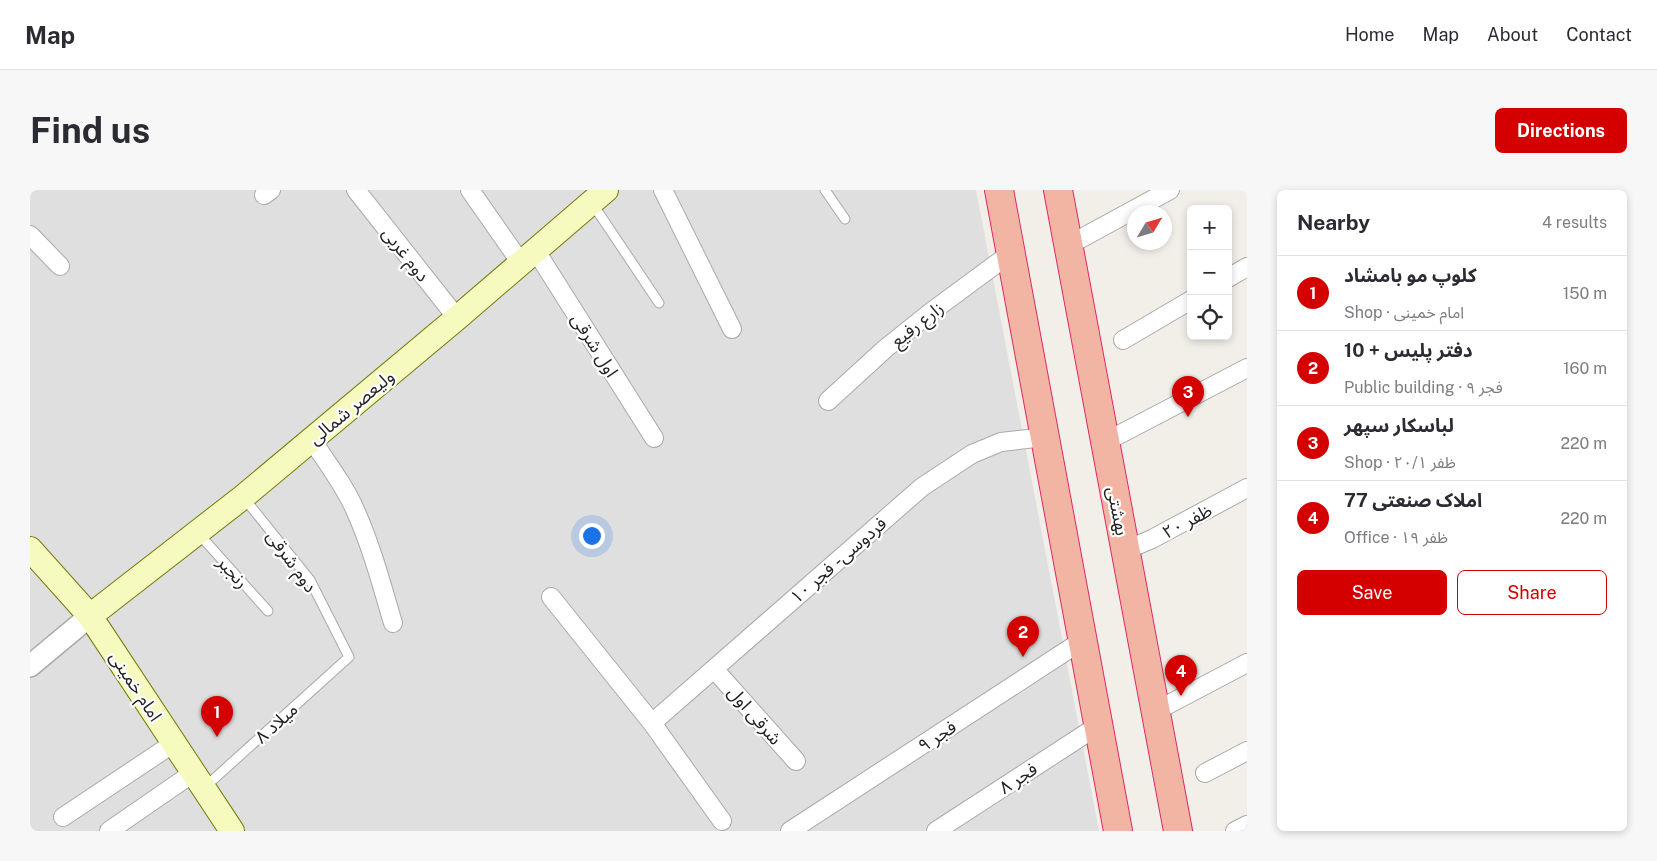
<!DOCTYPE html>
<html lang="en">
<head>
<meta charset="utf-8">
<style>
  body { margin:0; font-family:"Public Sans","Noto Sans Arabic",sans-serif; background:#f7f7f7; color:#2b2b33 }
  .controls { position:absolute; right:15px; top:15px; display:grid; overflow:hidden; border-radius:8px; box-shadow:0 2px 8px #0003 }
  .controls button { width:45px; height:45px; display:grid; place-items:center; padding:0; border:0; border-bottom:1px solid #e1e1e2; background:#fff; color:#2b2b33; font:25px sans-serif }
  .compass { position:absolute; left:1097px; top:15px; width:45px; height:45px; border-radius:50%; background:#fff; box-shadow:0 2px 8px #0003; rotate:52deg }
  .you { position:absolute; left:561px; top:345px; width:18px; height:18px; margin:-12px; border:4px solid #fff; border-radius:50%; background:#1a73e8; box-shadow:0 0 0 8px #1a73e833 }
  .badge { display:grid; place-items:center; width:32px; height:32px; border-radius:50%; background:#d40000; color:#fff; font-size:16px; font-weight:700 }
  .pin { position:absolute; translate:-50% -41px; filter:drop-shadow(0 1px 2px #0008) }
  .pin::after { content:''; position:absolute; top:26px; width:18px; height:15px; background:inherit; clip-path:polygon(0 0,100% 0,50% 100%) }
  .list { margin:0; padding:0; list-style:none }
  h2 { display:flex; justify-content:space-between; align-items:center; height:65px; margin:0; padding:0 20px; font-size:21px }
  h2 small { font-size:16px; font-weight:400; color:#7c7c81 }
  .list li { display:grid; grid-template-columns:32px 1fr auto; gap:15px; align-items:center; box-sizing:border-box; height:75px; padding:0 20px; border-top:1px solid #e1e1e2 }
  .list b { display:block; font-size:19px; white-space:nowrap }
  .list p { margin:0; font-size:16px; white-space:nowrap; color:#7c7c81 }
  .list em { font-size:16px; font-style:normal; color:#7c7c81 }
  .actions { display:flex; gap:10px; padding:15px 20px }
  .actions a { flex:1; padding:11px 0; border:1px solid #d40000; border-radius:8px; text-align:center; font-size:18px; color:#d40000 }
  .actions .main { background:#d40000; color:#fff }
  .icon { flex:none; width:28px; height:28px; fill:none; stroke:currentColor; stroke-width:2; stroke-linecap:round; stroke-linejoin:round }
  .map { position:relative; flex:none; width:1217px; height:641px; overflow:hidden; border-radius:8px }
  header { display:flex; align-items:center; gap:30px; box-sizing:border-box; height:70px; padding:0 25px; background:#fff; border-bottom:1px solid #e1e1e2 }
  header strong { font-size:24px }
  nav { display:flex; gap:28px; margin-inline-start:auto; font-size:18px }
  .intro { display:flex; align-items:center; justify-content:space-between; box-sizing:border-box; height:120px; padding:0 30px }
  h1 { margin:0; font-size:35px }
  .button { padding:12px 22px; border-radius:8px; background:#d40000; color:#fff; font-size:18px; font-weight:700 }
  main { display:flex; gap:30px; padding:0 30px }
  aside { flex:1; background:#fff; border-radius:8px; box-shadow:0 2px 8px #0003 }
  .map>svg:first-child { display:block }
  .residential { fill:#e0dfdf }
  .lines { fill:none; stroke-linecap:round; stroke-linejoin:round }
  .service-casing { stroke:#a9a9a9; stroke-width:11 }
  .minor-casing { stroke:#a9a9a9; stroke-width:20 }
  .tertiary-casing { stroke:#a9a9a9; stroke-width:24 }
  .secondary-casing { stroke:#707d05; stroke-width:26 }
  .trunk-casing { stroke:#dc2a67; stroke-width:30 }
  .service { stroke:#fff; stroke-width:9 }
  .minor { stroke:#fff; stroke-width:18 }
  .tertiary { stroke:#fff; stroke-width:21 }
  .secondary { stroke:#f7fabf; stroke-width:24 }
  .trunk { stroke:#f2b4a3; stroke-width:28 }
  .labels { text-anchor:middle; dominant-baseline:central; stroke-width:4.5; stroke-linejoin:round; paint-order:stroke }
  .street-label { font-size:18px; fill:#222; stroke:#fff }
</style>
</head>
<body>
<header>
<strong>Map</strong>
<nav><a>Home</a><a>Map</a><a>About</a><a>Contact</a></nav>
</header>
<div class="intro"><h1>Find us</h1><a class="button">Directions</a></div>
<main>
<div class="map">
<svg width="1217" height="641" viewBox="0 0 1217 641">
  <rect width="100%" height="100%" fill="#f2efe9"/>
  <path class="residential" d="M0,0H946L1069,641H0Z"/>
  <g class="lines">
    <g class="service-casing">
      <path id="service" d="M795,0L815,29
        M562,13L629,113
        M168,343L238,421
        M175,597L319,467L280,390L214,308"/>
    </g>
    <g class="minor-casing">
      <path id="minor" d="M326,0L427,128
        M440,0L491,73
        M633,0L702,139
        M234,5L241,0
        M0,45L30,76
        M1039,55L1140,0
        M506,61L624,248
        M1198,88L1217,77
        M1093,150L1161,110
        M798,211L856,158L901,122L981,63
        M282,250C297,273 315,296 326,322C342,358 352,396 363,433
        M1075,252L1217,178
        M1096,360L1122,349L1217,298
        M521,407L622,533L692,631
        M684,479L766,571
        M1126,521L1217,473
        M622,533L892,297L942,264L971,252L1015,247
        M1175,583L1217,561
        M33,627L144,553
        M79,641L163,583
        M760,641L1053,450
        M906,641L1069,535
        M1205,641L1217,635"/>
    </g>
    <g class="tertiary-casing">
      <path id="tertiary" d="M0,476L60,426"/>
    </g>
    <g class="secondary-casing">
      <path id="secondary" d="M0,359L60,426L202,641
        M60,426L213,307L427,128L576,0"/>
    </g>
    <g class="trunk-casing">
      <path id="trunk" d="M969,0L1088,641
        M1028,0L1148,641"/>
    </g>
    <use href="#service" class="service"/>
    <use href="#minor" class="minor"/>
    <use href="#tertiary" class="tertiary"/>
    <use href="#secondary" class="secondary"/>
    <use href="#trunk" class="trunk"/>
  </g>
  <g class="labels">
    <g class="street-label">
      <text transform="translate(376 64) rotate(52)">دوم غربی</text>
      <text transform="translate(887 134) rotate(-38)">زارع رفیع</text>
      <text transform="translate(565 155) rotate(58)">اول شرقی</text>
      <text transform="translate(321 217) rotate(-40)">ولیعصر شمالی</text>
      <text transform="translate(1088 321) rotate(79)">بهشتی</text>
      <text transform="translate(1157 331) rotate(-28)">ظفر ۲۰</text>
      <text transform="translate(808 370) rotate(-41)">فردوسی - فجر ۱۰</text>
      <text transform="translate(262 371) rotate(54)">دوم شرقی</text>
      <text transform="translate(203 382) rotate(48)">رنجبر</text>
      <text transform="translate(106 496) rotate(57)">امام خمینی</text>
      <text transform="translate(725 525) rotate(49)">شرقی اول</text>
      <text transform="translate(246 533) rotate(-42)">میلاد ۸</text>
      <text transform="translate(907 546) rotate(-33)">فجر ۹</text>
      <text transform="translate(988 588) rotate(-33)">فجر ۸</text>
    </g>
  </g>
</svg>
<div class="controls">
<button>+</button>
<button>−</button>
<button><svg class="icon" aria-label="locate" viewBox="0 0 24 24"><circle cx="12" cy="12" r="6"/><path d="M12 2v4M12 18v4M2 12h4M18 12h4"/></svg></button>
</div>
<svg class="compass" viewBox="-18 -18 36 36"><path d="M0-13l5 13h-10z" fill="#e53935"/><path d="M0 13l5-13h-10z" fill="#7c7c81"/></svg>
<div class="you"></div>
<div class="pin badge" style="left:187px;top:547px">1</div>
<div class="pin badge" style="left:993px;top:467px">2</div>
<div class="pin badge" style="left:1158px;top:227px">3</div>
<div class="pin badge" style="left:1151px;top:506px">4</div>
</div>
<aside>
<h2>Nearby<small>4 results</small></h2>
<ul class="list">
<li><span class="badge">1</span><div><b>کلوپ مو بامشاد</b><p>Shop · امام خمینی</p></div><em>150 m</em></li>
<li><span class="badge">2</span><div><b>دفتر پلیس + 10</b><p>Public building · فجر ۹</p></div><em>160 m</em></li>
<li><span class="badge">3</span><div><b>لباسکار سپهر</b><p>Shop · ظفر ۲۰/۱</p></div><em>220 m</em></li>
<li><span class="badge">4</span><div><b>املاک صنعتی 77</b><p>Office · ظفر ۱۹</p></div><em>220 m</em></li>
</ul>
<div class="actions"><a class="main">Save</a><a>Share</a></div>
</aside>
</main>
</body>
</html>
